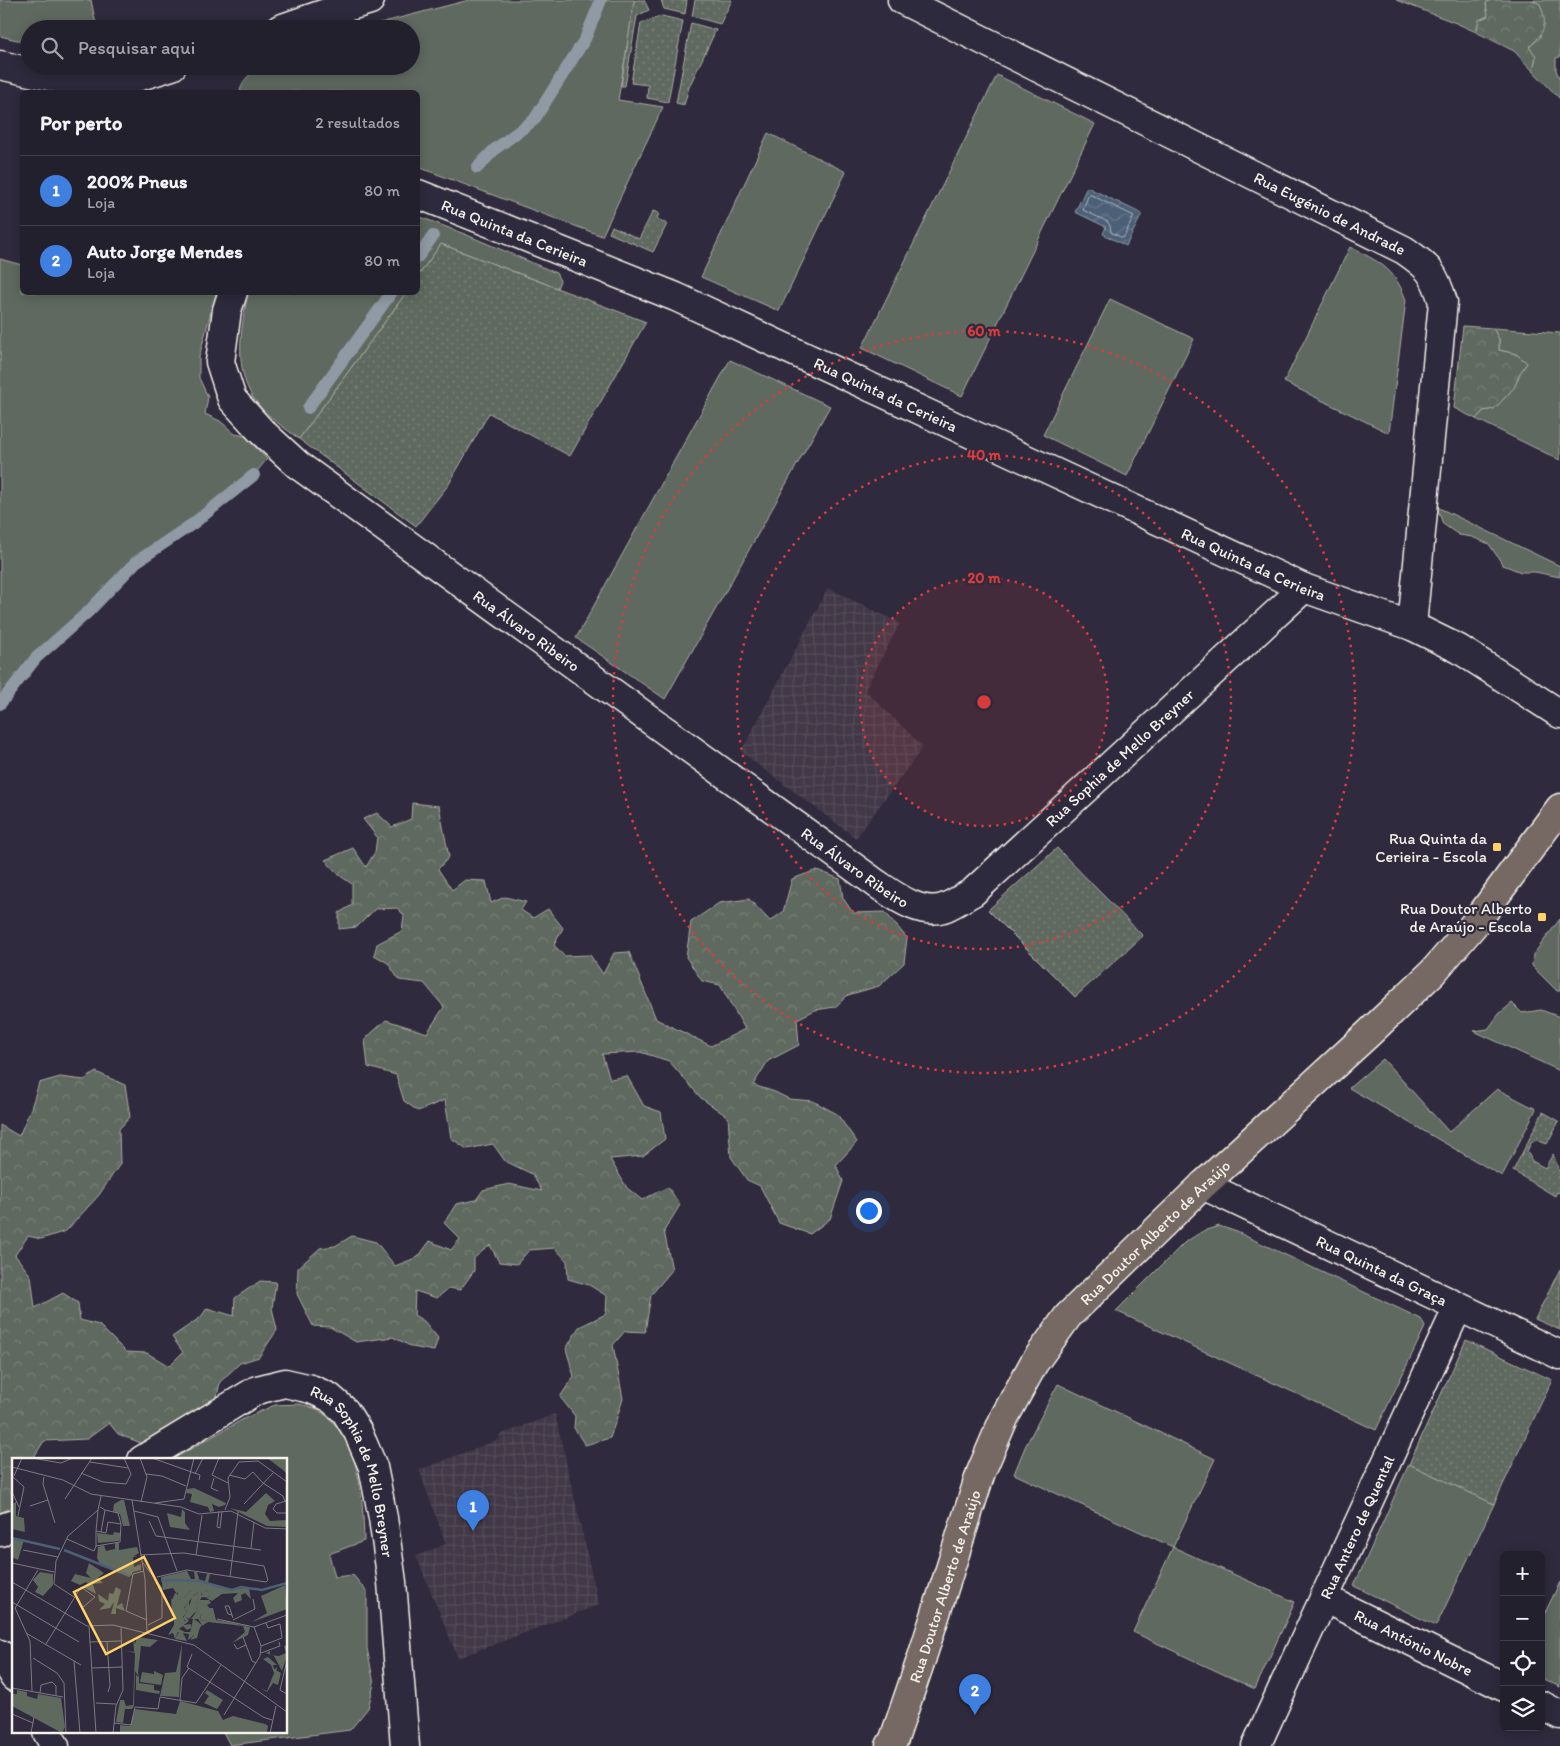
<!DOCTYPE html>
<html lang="pt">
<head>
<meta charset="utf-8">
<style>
  body { margin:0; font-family:Itim,sans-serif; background:#2f2d3a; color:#f1f3f6 }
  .controls { position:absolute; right:15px; bottom:15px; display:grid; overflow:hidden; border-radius:8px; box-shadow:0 2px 12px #0003 }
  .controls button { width:45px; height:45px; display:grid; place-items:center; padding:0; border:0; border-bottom:1px solid #403e4a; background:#23202e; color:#f1f3f6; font:25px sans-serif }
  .you { position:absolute; left:868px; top:1210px; width:18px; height:18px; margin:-12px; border:4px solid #fff; border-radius:50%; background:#1a73e8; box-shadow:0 0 0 8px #1a73e833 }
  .badge { display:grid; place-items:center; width:32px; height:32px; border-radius:50%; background:#ffd166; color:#fff; font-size:16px; font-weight:700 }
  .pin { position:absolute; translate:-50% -41px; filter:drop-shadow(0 1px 2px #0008) }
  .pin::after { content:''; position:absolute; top:26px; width:18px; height:15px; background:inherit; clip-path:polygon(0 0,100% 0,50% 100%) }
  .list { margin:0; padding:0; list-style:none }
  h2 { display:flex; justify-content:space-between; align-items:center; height:65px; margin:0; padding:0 20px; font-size:21px }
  h2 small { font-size:16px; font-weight:400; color:#a3a3aa }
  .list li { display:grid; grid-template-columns:32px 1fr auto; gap:15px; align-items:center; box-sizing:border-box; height:70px; padding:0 20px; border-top:1px solid #403e4a }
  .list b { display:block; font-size:19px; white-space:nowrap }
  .list p { margin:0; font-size:16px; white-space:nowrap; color:#a3a3aa }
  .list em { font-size:16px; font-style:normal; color:#a3a3aa }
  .icon { flex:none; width:28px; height:28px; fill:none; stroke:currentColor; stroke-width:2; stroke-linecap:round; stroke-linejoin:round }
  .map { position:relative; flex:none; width:1560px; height:1746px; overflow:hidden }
  .search { position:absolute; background:#23202e; box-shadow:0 2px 12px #0003; left:20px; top:20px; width:400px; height:55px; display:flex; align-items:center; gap:12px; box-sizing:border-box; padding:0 18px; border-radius:28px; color:#a3a3aa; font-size:19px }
  .panel { position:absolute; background:#23202e; box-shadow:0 2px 12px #0003; left:20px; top:90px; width:400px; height:205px; border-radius:8px }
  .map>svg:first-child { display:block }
  .industrial { fill:url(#industrial-grid) }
  .grass { fill:#5f695e; stroke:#aaada3 }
  .forest { fill:url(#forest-crowns); stroke:#aaada3 }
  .park { fill:url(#park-dots); stroke:#aaada3 }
  .water { fill:url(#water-waves); stroke:#8f9aa4 }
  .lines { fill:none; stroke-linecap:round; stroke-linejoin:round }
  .shore { stroke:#b1b7bb; stroke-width:1 }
  .stream { stroke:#8f9aa4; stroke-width:12 }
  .minor-casing { stroke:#f4f1e8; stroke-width:31 }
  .major-casing { stroke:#f4f1e8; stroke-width:31 }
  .minor { stroke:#2f2a3d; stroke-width:28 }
  .major { stroke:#766964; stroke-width:28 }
  .ring { fill:none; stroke:#d93c3b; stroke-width:2.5; stroke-dasharray:2.5 5 }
  .poi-dot { fill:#ffd166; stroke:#2f2a3d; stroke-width:2 }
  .labels { text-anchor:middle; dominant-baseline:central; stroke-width:4.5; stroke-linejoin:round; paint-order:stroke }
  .street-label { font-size:16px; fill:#f4f1e8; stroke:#2f2a3d }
  .poi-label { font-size:16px; fill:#f4f1e8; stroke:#2f2a3d; text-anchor:end }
  .inset-river { fill:none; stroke:#4c6077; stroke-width:2.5 }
  .inset-road { fill:none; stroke:#7e7a81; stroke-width:1 }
  .view { fill:#ffd166; fill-opacity:0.15; stroke:#ffd166; stroke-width:2.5 }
  .inset-edge { fill:none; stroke:#f4f1e8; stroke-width:2.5 }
  .centre { fill:#d93c3b; stroke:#2f2a3d; stroke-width:2.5 }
  .ring-label { font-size:15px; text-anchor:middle; font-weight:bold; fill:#d93c3b; stroke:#2f2a3d; stroke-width:4.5; stroke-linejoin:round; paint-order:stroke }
</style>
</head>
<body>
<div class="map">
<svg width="1560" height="1746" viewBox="0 0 1560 1746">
  <defs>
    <pattern id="industrial-grid" width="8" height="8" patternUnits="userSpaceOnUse" patternTransform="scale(1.25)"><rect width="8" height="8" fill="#423847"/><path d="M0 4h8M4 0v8" fill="none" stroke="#554c59"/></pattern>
    <pattern id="forest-crowns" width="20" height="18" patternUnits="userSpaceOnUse" patternTransform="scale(1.25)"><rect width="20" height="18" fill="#5f695e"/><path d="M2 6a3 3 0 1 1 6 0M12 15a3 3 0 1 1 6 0" fill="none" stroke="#777f75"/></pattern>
    <pattern id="park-dots" width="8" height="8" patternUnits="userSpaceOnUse" patternTransform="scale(1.25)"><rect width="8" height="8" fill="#5f695e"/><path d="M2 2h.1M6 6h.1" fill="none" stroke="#777f75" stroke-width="1.8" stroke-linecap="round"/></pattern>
    <pattern id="water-waves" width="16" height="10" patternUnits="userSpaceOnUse" patternTransform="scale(1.25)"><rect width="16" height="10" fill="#4c6077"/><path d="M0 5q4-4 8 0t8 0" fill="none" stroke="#66778a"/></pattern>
  </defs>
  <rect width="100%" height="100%" fill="#2f2a3d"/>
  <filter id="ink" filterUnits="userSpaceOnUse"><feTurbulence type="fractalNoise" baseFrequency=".02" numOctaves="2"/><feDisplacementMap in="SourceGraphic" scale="10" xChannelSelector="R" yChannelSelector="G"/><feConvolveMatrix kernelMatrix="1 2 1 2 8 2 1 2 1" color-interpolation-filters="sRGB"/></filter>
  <g filter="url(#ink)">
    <path class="industrial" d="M828,588L900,623L865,690L923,747L856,838L741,752Z
      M555,1414L599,1605L458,1658L416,1556L446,1544L419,1470L500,1439L499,1435Z"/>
    <path class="grass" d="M0,0H91L97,29H29V41L17,40L0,36Z
      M469,0H635L618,100L663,107L602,236L418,167V92H240C242,79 251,73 262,66H411V29H357Z
      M1396,0H1491L1486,4L1488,16L1479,20L1476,32L1456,23Z
      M1532,0H1560V57L1556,58V70L1560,80V99L1533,71L1536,56L1529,47L1540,38V4Z
      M997,75L1095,124L962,396L862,348Z
      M768,133L846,172L779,311L701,277Z
      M418,216L467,235L556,273L560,281L557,288L441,244L418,276Z
      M1350,247C1379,262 1394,267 1406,300L1389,433L1284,382Z
      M0,259L22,265V292L216,293L199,357V378L208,397L205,414L220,421L235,434L245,436L267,459L254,475L194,523L136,562L88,612L36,658L0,704Z
      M248,293V292L406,293L299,439C285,428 269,418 258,404C232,374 241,328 248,293Z
      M1110,299L1194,339L1127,476L1043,435Z
      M1493,328L1560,333V460L1476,419L1483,411L1494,409L1514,388L1520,373L1527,363L1516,354L1499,350V339Z
      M730,360L830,406L665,699L576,638Z
      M1437,507L1560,566V577L1535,572H1521L1503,565L1489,544L1472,537L1459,535L1443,524Z
      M1560,919V991H1557L1532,966L1533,955Z
      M1512,1003L1522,1013L1541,1010L1560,1017V1071L1474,1031L1488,1029L1499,1014Z
      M1383,1059L1449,1132L1497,1089L1536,1109L1502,1176L1349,1088Z
      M1219,1226L1237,1232L1421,1319L1425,1327L1376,1430L1116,1311L1184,1243L1203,1231Z
      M1058,1384L1215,1459L1173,1547L1295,1602L1255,1689L1133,1632L1173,1547L1014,1474L1025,1447Z
      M299,1404C306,1406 315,1407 321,1412C360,1438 363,1498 364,1541L329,1554L335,1577L353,1575L367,1592V1648L374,1684L368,1708L350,1730L230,1745L223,1732H286V1460H171L247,1417L275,1405Z
      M1409,1464L1494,1504L1436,1626L1354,1586Z
      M1560,1582V1687L1541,1678V1621Z"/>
    <path class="forest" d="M1491,0H1532L1540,4C1548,24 1545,33 1529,47L1536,56L1533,71L1514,51L1476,32L1479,20L1488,16L1486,3Z
      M1463,326L1493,328L1499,339V350L1516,354L1527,363L1520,373L1514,388L1494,409L1483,411L1476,419L1454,408Z
      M412,803L439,806L449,857L438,869L452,890L465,880L486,881L491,903L505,897L526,902L521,910L533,918L548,909L563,928L554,945L564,956L590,955L603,974L614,953L629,952L656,1019L711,1046L745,1029L720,985L702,981L686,957L691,922L719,903L749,899L770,921L783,912L792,879L817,870L840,879L843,898L853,913L885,912L907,938L904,963L879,986L848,995L835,1007L815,1010L797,1019L799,1045L768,1061L753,1085L775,1092L789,1099L813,1101L837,1114L857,1142L836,1165L843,1181L830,1219L810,1234L779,1223L760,1186L747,1180L731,1157L728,1117L701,1098L669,1061L640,1052L602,1054L610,1079L627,1076L644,1106L661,1112L665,1139L643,1156L610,1159L627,1188L642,1200L668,1187L680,1205L664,1231L672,1270L651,1295L645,1332L625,1331L613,1345L623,1399L610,1438L585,1445L574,1428L575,1416L560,1397L574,1376L566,1349L579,1327L606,1314L607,1296L589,1285L568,1279L567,1261L555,1248L529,1250L517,1264L499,1262L490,1245L474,1258V1271L460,1290L449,1288L437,1298L415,1291L414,1315L424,1321L438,1338L434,1351L412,1347L393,1337L356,1342L330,1327L313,1326L297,1294L298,1268L320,1248L335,1246L352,1236L376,1242L395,1266L418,1257L430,1241L451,1250L460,1239L444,1223L456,1204L476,1200L483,1190L509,1184L542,1191L532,1174L505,1161L493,1144L467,1149L451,1138L445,1100L418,1111L404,1101L396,1075L368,1067L365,1039L386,1020L427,1033L444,1007L424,983L399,980L388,963L374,955L377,944L402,931L404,915L397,908L375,909L357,927L339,929V913L352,905V884L339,875L325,860L353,848L366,867L375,852L377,837L363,819L377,813L392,827L411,819Z
      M96,1072L125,1085L130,1117L119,1129L120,1164L99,1195L66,1231L41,1239L28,1236L15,1255L31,1276L35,1308L63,1293L78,1303L80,1320L99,1325L126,1352L147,1353L169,1366L183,1352L172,1337L201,1317L207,1308L234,1316L235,1298L260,1281L276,1282L272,1308L277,1330L259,1357L240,1363L220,1382L217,1397L141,1443L118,1434L109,1423L87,1439L44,1441L32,1460H14V1506L0,1513V1125L19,1136L31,1108L39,1083L60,1077L84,1080Z"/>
    <path class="park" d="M637,0H644L649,10L637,16L625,86H621L634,1Z
      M661,0H687L685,14L664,9Z
      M695,0H732L720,24L692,16Z
      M662,16L683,21L668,102L647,98L648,85L631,83L641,23Z
      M691,23L716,30L689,87L684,105L676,103Z
      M653,211L659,213L657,219L667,224L653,252L609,233L612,226L639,239Z
      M441,244L646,322L570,456L489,413L449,484L416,526L299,439L406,293L418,292V276Z
      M1057,848L1143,936L1075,997L988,910Z
      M1543,1112L1559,1121L1547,1144L1536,1140L1531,1143L1527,1151L1532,1161L1545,1168L1553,1154L1560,1173V1193L1557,1192L1555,1196L1513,1171Z
      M1560,1269V1330L1535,1319Z
      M1466,1340L1552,1380L1494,1504L1409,1464Z"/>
    <path class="water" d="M1087,187L1142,214L1126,246L1103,234L1106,227L1075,212Z"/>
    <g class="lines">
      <path class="shore" d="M1091,195L1134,216L1124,237L1122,238L1111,232L1110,226L1108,222L1083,210L1088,196Z"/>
      <path class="stream" d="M477,168L495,149L534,120L585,39L601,0
        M418,257L433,236
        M308,408L392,292
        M0,704L36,658L88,612L136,562L194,523L254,475"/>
      <g class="minor-casing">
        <g id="minor">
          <path id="s1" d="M902,0L1404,250C1429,267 1434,272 1443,302L1412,626"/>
          <path d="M280,29L329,12L370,0"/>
          <path d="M0,65L118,92"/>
          <path d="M103,88L172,66"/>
          <path id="s2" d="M418,194L676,297L1304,588L1412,626L1459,649L1560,714"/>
          <path id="s3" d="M233,292L227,310L220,362L232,399L261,431L298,465L877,884C895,896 922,917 946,907C955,903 964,897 973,892L1304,588"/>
          <path id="s4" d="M1203,1185L1560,1355"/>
          <path id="s5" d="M142,1460L257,1390L285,1383L311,1389L329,1397L345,1411L358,1432L373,1467L383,1518L392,1582L405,1746"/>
          <path d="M0,1532L5,1527L14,1524"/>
          <path id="s6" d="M1324,1598L1504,1687"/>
          <path d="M0,1654L14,1677"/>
          <path d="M1541,1705L1560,1715"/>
          <path d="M47,1732L55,1746"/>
          <path id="s7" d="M1256,1746L1458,1307"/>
        </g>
      </g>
      <g class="major-casing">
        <g id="major">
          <path id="s8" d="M890,1746L894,1739L922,1657L981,1472L1005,1416L1034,1363L1068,1316L1203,1185L1368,1034L1433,972L1476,922L1560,808"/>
        </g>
      </g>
      <use href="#minor" class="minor"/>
      <use href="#major" class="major"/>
    </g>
  </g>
  <circle cx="984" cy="702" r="124" fill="#d93c3b" fill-opacity=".12"/>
  <g class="ring">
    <circle cx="984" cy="702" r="124"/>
    <circle cx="984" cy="702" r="247"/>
    <circle cx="984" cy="702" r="371"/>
  </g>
  <g class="poi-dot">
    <rect x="1492" y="842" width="10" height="10" rx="2.5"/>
    <rect x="1537" y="912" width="10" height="10" rx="2.5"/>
  </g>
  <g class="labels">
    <g class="street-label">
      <text stroke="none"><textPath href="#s1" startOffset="478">Rua Eugénio de Andrade</textPath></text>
      <text stroke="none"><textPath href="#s2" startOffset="104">Rua Quinta da Cerieira</textPath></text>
      <text stroke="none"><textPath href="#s2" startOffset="509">Rua Quinta da Cerieira</textPath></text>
      <text stroke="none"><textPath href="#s2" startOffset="914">Rua Quinta da Cerieira</textPath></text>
      <text stroke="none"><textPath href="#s3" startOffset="486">Rua Álvaro Ribeiro</textPath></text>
      <text stroke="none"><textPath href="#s3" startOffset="1224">Rua Sophia de Mello Breyner</textPath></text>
      <text stroke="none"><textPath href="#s3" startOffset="891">Rua Álvaro Ribeiro</textPath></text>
      <text stroke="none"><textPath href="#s8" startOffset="589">Rua Doutor Alberto de Araújo</textPath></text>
      <text stroke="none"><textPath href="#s4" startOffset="198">Rua Quinta da Graça</textPath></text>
      <text stroke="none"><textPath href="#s5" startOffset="288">Rua Sophia de Mello Breyner</textPath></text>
      <text stroke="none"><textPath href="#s7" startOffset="241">Rua Antero de Quental</textPath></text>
      <text stroke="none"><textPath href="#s8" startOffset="169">Rua Doutor Alberto de Araújo</textPath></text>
      <text stroke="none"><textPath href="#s6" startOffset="100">Rua António Nobre</textPath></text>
    </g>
    <g class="poi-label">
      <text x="1487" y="838">Rua Quinta da<tspan x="1487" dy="18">Cerieira - Escola</tspan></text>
      <text x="1532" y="908">Rua Doutor Alberto<tspan x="1532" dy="18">de Araújo - Escola</tspan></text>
    </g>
  </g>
  <g transform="translate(12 1458)">
    <rect width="275" height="275" fill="#2f2a3d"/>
    <path d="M255,0H275V16L271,12ZM182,30L214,45L213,47L207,49L200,46L202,53L198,54L196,49L178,44L180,36L174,35L175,31ZM254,35L263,43L256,47L253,56L258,63L275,62V69L255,68L218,50L234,54ZM109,42H112L118,68H111L108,56L101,53L102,46ZM4,44V58L12,60L13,74L0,71V46ZM170,51L173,54V65L178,72L158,69L155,55L169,59ZM102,74L109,75L107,83L86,85L85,75L101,77ZM0,80L12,82L6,102L0,99ZM103,85H107V92L125,89L127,95L122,98H127L121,99L122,109L129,106V112L121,114L119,118L89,108L85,100L86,89L92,87L94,93L103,91ZM28,114L41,116V127L31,138L23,134L26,129L21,122ZM195,116H198L196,125L218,131L237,130L239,141L233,135L229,137L230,142L223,145L221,140L226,135L210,136L200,143L194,140H198L195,132L191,137L188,133L184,153L189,156L188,162L193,163L197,150H201L204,162L217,164L238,169L236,177L220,185L233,174L231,168L196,164L188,169L185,180L178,182L182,177L178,174L179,170L175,172L171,168L167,171L173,174H166L163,181L161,175L156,177L162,167V162L158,165L162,158H160L159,140L169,159L168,166L174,162H170L175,153L172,151L177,143L178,155L174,159L177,163L172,167L179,166L181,176L190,167L186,161H179L184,154L181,155L186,134L182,137L178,133L172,140H167L164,130H189L185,121L193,123ZM273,127L275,151L240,164L255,155L249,138ZM121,178L123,186L125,179L146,182L138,189L129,188L126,215L127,219V225L142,227V232L148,233L147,236L124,232V217L127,219L123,213L122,248L120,251H113L111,265L104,264L108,242H112L114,248L121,247L123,195L113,193L122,194ZM170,186L167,239L148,238L153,215L164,214ZM275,187V198L270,213L262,198L254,195L258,193V197L267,198L274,195L272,188ZM256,199L265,207H261L262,211L266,209L264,212L269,215L266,227L261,225L255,234L249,230L255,233L262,215L259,207L251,201ZM142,213L151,217L149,227L128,224L130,214L142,216ZM5,232L15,234V238L25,241L26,236L49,240L53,269L50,275L0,248V236H5ZM195,232L211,242L205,251L192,245L197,238L193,235Z" fill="#5f695e"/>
    <path d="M77,105L92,115L86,120L91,125L81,126L84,136L71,129L76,126L74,124L68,127L59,123L63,116L79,120L74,115ZM104,129L109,132L105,148L110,145L113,153L104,150V156H99L102,144L98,150L87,152L93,146L87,143L86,136L96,143L97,135L101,136ZM179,132L182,137L172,150L175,154L171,159L173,165L168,166L160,142L163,135L172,140Z" fill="#5f695e"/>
    <path d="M175,113L179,121H183L182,114H185L190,130H165V136L161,130L151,132L149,119ZM191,132L189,137L196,132L198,140L190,139L188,142H197L199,145L195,147L199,152L193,163L188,162L189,157L184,153L187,134ZM186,134L183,154L177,161L174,159L180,139ZM181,160L190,167L180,179L176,182L177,176L171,175L175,183L163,181L167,174H179ZM168,243L206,253L211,262L221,258L253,266L256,268L255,274L108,275V267L118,268L123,251L164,256Z" fill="#5f695e"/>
    <path class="inset-river" d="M0,80L48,91M52,92L118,118M149,122L187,123L220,132L229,129L250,132L275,125"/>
    <path class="inset-road" d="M20,0L49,5L61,0M128,0L135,19L129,44M140,0L188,17L187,22M207,0L200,17L216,25M78,4L116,10M0,9L51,22L79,36L169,49L187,56L219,53L253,70L275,71M69,15L91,24L114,26L119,16L112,0M134,16L150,18L174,28M183,16L191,0M217,17L233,21L241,14L251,25L271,38L273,44M0,18L12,29L6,58M2,18L10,0M32,19L31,26L43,65M202,20L199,30L206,33M0,34L7,49M53,41L80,0M120,42L133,121L135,176M274,43L264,46L261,51L265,55H275M143,45L172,41L182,0M232,46L261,15M18,48L36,42M88,49L93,52L89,74M93,52L106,55L109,66M213,52L218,39L216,20L227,4L246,3L275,24M122,53L146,59L165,113M207,53L205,69L208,70L210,53M137,63L144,78L249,92M96,64L109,66L108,84L84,88V73L94,75ZM84,73L86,52M55,81L82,93L84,88M239,90L242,64M11,92L46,99M128,97L172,95L252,108L256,122L254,124L175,112L145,119M184,97L190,57M0,105L42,114M131,105L150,130V160L136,167M132,113L121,116L114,153L135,162M218,119L226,54M0,124L75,168L101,167L182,187L275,254M62,139L42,126L44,103L56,78L86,52L89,38M0,144L67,184M220,157L216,156L213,148H217L221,160M205,161L242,169M221,162L243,151L241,141M77,169L84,275M242,169L275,157M14,175L69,207M231,179L240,203L244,205M95,183L98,228L96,234M78,184L109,183M34,186L69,129L83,139L70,150M222,186L225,191L234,187M249,188L270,180L268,166L256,170L254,165M0,190V227M249,195L268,188L267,184M180,196L175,209L251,259L260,262M21,200L45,215L52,225L54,275M275,202L268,232L275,236M62,203L68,275M80,210L110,209M0,230L51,239M20,233L18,183L3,150L26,112M28,235L29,227L40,224L44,228V238M168,242L170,220L177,210M84,245L104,246M0,256L21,265M212,257L248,198L249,188L242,169M102,265L119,267L123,249L146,251L148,239L184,245L209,207M19,275L22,259M101,275L104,248L111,232L109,170M258,275L264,248"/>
    <path class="view" d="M132,99L163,160L94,196L62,134Z"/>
    <rect width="275" height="275" class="inset-edge"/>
  </g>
  <circle cx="984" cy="702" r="8" class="centre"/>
  <g class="ring-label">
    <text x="984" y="336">60 m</text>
    <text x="984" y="460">40 m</text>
    <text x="984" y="583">20 m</text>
  </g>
</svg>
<div class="controls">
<button>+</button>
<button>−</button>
<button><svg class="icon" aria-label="locate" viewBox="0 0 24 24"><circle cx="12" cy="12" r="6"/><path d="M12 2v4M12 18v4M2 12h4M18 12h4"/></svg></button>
<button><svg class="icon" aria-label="layers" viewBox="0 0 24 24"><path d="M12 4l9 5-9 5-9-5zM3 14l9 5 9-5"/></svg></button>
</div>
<div class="you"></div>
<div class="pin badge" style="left:473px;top:1531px;background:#3f7fe0">1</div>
<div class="pin badge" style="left:975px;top:1715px;background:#3f7fe0">2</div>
<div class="search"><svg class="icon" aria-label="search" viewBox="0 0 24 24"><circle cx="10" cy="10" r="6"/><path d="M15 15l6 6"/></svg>Pesquisar aqui</div>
<section class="panel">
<h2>Por perto<small>2 resultados</small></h2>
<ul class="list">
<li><span class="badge" style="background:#3f7fe0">1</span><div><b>200% Pneus</b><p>Loja</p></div><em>80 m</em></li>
<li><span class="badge" style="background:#3f7fe0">2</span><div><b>Auto Jorge Mendes</b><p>Loja</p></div><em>80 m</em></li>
</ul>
</section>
</div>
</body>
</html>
